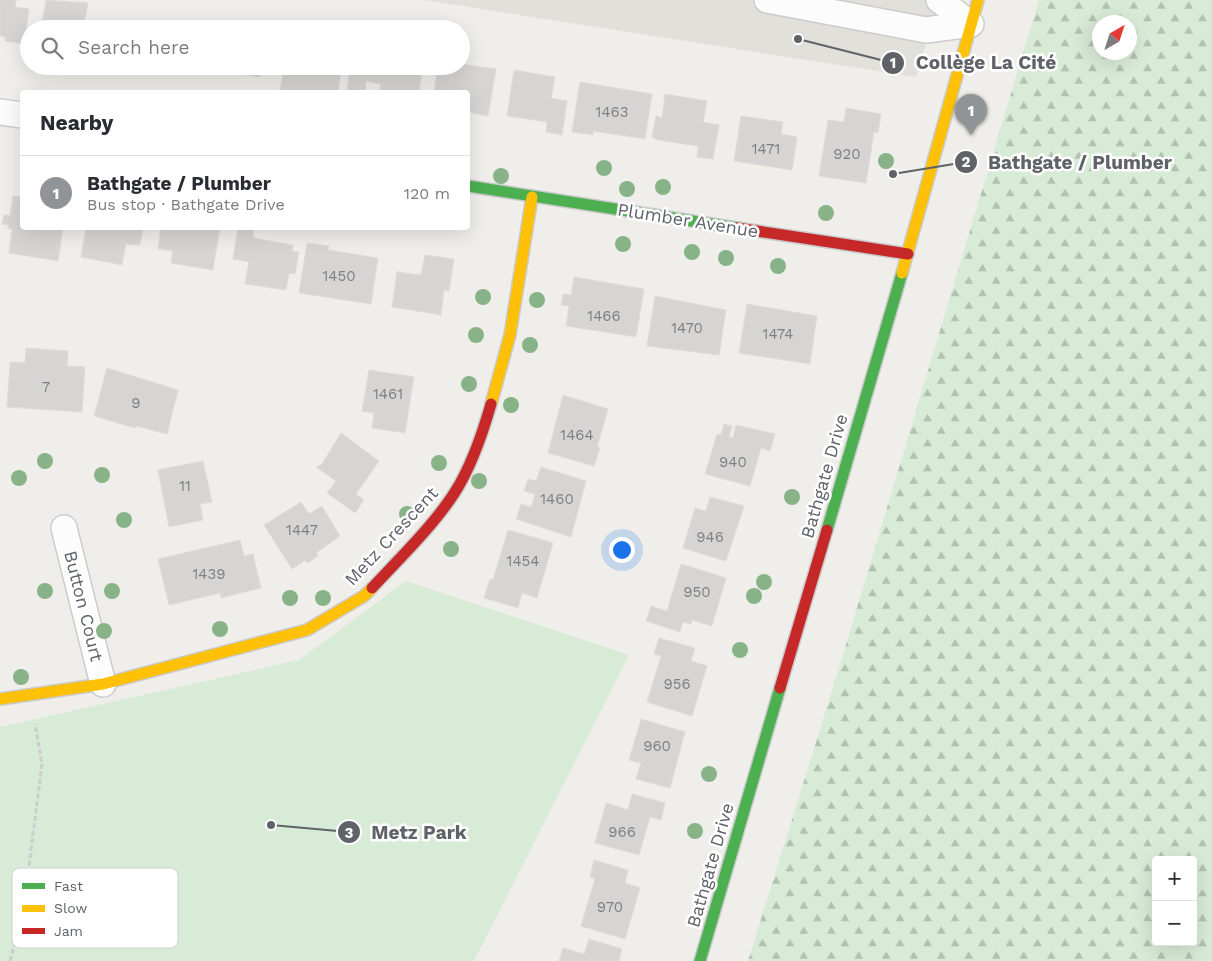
<!DOCTYPE html>
<html lang="en">
<head>
<meta charset="utf-8">
<style>
  body { margin:0; font-family:"Work Sans",sans-serif; background:#f2f2f3; color:#2b2b33 }
  .controls { position:absolute; right:15px; bottom:15px; display:grid; overflow:hidden; border-radius:5px; box-shadow:0 5px 20px #0002 }
  .controls button { width:45px; height:45px; display:grid; place-items:center; padding:0; border:0; border-bottom:1px solid #e1e1e2; background:#fff; color:#2b2b33; font:25px sans-serif }
  .compass { position:absolute; left:1092px; top:15px; width:45px; height:45px; border-radius:50%; background:#fff; box-shadow:0 5px 20px #0002; rotate:39deg }
  .you { position:absolute; left:621px; top:549px; width:18px; height:18px; margin:-12px; border:4px solid #fff; border-radius:50%; background:#1a73e8; box-shadow:0 0 0 8px #1a73e833 }
  .badge { display:grid; place-items:center; width:32px; height:32px; border-radius:50%; background:#919496; color:#fff; font-size:16px; font-weight:700 }
  .pin { position:absolute; translate:-50% -41px; filter:drop-shadow(0 1px 2px #0008) }
  .pin::after { content:''; position:absolute; top:26px; width:18px; height:15px; background:inherit; clip-path:polygon(0 0,100% 0,50% 100%) }
  .list { margin:0; padding:0; list-style:none }
  h2 { display:flex; justify-content:space-between; align-items:center; height:65px; margin:0; padding:0 20px; font-size:21px }
  h2 small { font-size:16px; font-weight:400; color:#7c7c81 }
  .list li { display:grid; grid-template-columns:32px 1fr auto; gap:15px; align-items:center; box-sizing:border-box; height:75px; padding:0 20px; border-top:1px solid #e1e1e2 }
  .list b { display:block; font-size:19px; white-space:nowrap }
  .list p { margin:0; font-size:16px; white-space:nowrap; color:#7c7c81 }
  .list em { font-size:16px; font-style:normal; color:#7c7c81 }
  .icon { flex:none; width:28px; height:28px; fill:none; stroke:currentColor; stroke-width:2; stroke-linecap:round; stroke-linejoin:round }
  .map { position:relative; flex:none; width:1212px; height:961px; overflow:hidden }
  .search { position:absolute; background:#fff; box-shadow:0 5px 20px #0002; left:20px; top:20px; width:450px; height:55px; display:flex; align-items:center; gap:12px; box-sizing:border-box; padding:0 18px; border-radius:28px; color:#7c7c81; font-size:19px }
  .panel { position:absolute; background:#fff; box-shadow:0 5px 20px #0002; left:20px; top:90px; width:450px; height:140px; border-radius:5px }
  .map>svg:first-child { display:block }
  .education { fill:#e2e0da }
  .forest { fill:url(#forest-firs); fill-rule:evenodd }
  .green { fill:#d8ebd6 }
  .building { fill:#d6d5d3; stroke:#deddd9 }
  .lines { fill:none; stroke-linecap:round; stroke-linejoin:round }
  .street-casing { stroke:#cbcccc; stroke-width:28 }
  .fast-casing { stroke:#cacacb; stroke-width:14 }
  .slow-casing { stroke:#cacacb; stroke-width:14 }
  .jam-casing { stroke:#cacacb; stroke-width:14 }
  .path { stroke:#cacfcc; stroke-width:3; stroke-dasharray:5 2.5; stroke-linecap:butt }
  .street { stroke:#fdfcfc; stroke-width:25 }
  .fast { stroke:#4caf50; stroke-width:11 }
  .slow { stroke:#ffc107; stroke-width:11 }
  .jam { stroke:#c62828; stroke-width:11 }
  .tree { fill:#88b388 }
  .labels { text-anchor:middle; dominant-baseline:central; stroke-width:5; stroke-linejoin:round; paint-order:stroke }
  .number-label { font-size:15px; fill:#7e8184 }
  .street-label { font-size:18px; fill:#5f6368; stroke:#fff }
  .key { fill:#fff; stroke:#cfd0d2; stroke-width:1 }
  .key-label { font-size:14px; fill:#5f6368 }
  .leader { fill:none; stroke:#5f6368; stroke-width:2 }
  .callout-dot { fill:#5f6368; stroke:#fff; stroke-width:2 }
  .mark-label { font-size:15px; text-anchor:middle; font-weight:bold; fill:#fff }
  .callout-label { font-size:19px; text-anchor:middle; font-weight:bold; fill:#5f6368; stroke:#fff; stroke-width:5; stroke-linejoin:round; paint-order:stroke }
</style>
</head>
<body>
<div class="map">
<svg width="1212" height="961" viewBox="0 0 1212 961">
  <defs>
    <pattern id="forest-firs" width="22" height="20" patternUnits="userSpaceOnUse" patternTransform="scale(1.25)"><rect width="22" height="20" fill="#d8ebd6"/><path d="M5 1l3.5 6h-7zM16 11l3.5 6h-7z" fill="#b2c2b1"/></pattern>
  </defs>
  <rect width="100%" height="100%" fill="#efeeea"/>
  <path class="education" d="M424,0H939L916,77Z"/>
  <path class="forest" d="M1039,0H1212V961H748L836,678ZM1100,22H1130V52H1100ZM1156,860H1193V942H1156Z"/>
  <path class="green" d="M406,581L629,655L474,961H0V727L299,660Z"/>
  <path class="building" d="M0,0H16L15,7L29,9L24,44L5,41V37L0,36Z
    M46,0L88,3L84,25L99,26V29H41Z
    M139,20L181,27L180,29H138Z
    M210,22L256,29H209Z
    M461,64L496,69L488,116L468,112V92H434L438,66H461Z
    M134,66H174L173,72Z
    M188,66H261L260,77L207,69V73L188,70Z
    M268,66H342L338,92L280,91L283,72L267,70Z
    M350,66H423L419,92H380L381,84L366,81L365,92H347Z
    M514,70L555,77L551,98L567,101L562,135L546,132L547,122L507,116Z
    M580,82L652,94L645,139L593,131V135L572,132Z
    M665,94L707,101L703,122L719,125L713,159L697,157L698,146L658,140L652,137L656,116L662,118Z
    M846,108L881,114L878,133L874,132L866,183L819,176L828,120L844,122Z
    M741,116L783,122L781,134L797,137L792,170L734,161Z
    M13,196L22,197V228H63L58,261L9,253L12,229L8,228L9,225L2,224L4,215H10Z
    M86,228H143L140,245L126,244L122,265L81,257Z
    M161,228H220L213,270L171,263L173,251L158,249Z
    M238,228H254L253,238L293,245L292,251L299,252L295,274L289,273L286,290L245,284L249,262L233,259Z
    M307,243L329,246L328,250L378,258L371,304L299,293Z
    M425,255L454,259L449,291L444,290L441,315L392,307L397,272L421,275Z
    M574,277L644,289L636,337L566,326L569,306L561,305L563,294L571,295Z
    M655,296L726,310L719,355L647,346Z
    M747,304L817,316L810,364L739,353Z
    M26,348L68,351L67,366L85,367L82,412L7,407L10,362L25,363Z
    M107,368L178,390L167,434L136,426L135,428L94,416Z
    M369,370L414,377L405,433L372,428L374,413L362,411Z
    M563,395L608,409L597,447L600,448L594,466L548,453Z
    M724,424L732,426L729,437L733,438L736,425L775,434L770,451L761,448L750,486L705,474L717,434L721,435Z
    M341,433L379,461L356,494L364,500L355,513L327,493L336,481L316,467L322,464Z
    M203,461L212,502L200,504L203,520L169,527L158,470Z
    M541,467L586,481L571,537L516,519L521,504L531,507L535,494L524,491L528,479L536,481Z
    M710,497L744,506L726,561L683,548L695,508L706,511Z
    M301,502L309,514L322,506L340,536L316,553L318,556L307,563L305,560L292,569L264,525Z
    M508,530L553,543L537,598L522,593L518,608L484,598L490,579L493,580Z
    M240,540L244,556L253,554L261,588L221,598L220,593L169,605L158,559Z
    M681,564L726,578L712,626L692,620L691,624L683,622L680,632L646,621L651,606L667,611Z
    M659,638L695,648L691,661L707,666L692,716L647,702L661,656L654,654Z
    M641,719L685,732L670,788L636,779L641,763L629,760Z
    M632,794L665,803L661,820L650,817L639,855L595,843L606,803L628,810Z
    M594,860L628,870L625,883L640,888L625,939L581,926L595,879L590,877Z
    M589,939L622,949L619,961H559L563,948L584,954Z"/>
  <g class="lines">
    <g class="street-casing">
      <path id="street" d="M767,0L926,30L971,24
        M939,0L971,24
        M0,112L22,115
        M64,528L103,684"/>
    </g>
    <g class="fast-casing">
      <path id="fast" d="M468,186L737,228
        M827,530L902,273
        M700,961L780,688"/>
    </g>
    <g class="slow-casing">
      <path id="slow" d="M902,273L978,0
        M491,404L510,335L532,197
        M0,699L103,684L307,630L364,596L372,588"/>
    </g>
    <g class="jam-casing">
      <path id="jam" d="M737,228L908,254
        M372,588C398,560 435,524 455,492C471,467 483,432 491,404
        M780,688L827,530"/>
    </g>
    <path class="path" d="M10,961L23,912L42,764L35,724"/>
    <use href="#street" class="street"/>
    <use href="#fast" class="fast"/>
    <use href="#slow" class="slow"/>
    <use href="#jam" class="jam"/>
  </g>
  <g class="tree">
    <circle cx="886" cy="161" r="8"/>
    <circle cx="604" cy="168" r="8"/>
    <circle cx="501" cy="176" r="8"/>
    <circle cx="663" cy="187" r="8"/>
    <circle cx="627" cy="189" r="8"/>
    <circle cx="826" cy="213" r="8"/>
    <circle cx="623" cy="244" r="8"/>
    <circle cx="692" cy="252" r="8"/>
    <circle cx="726" cy="258" r="8"/>
    <circle cx="778" cy="266" r="8"/>
    <circle cx="483" cy="297" r="8"/>
    <circle cx="537" cy="300" r="8"/>
    <circle cx="476" cy="335" r="8"/>
    <circle cx="530" cy="345" r="8"/>
    <circle cx="469" cy="384" r="8"/>
    <circle cx="511" cy="405" r="8"/>
    <circle cx="45" cy="461" r="8"/>
    <circle cx="439" cy="463" r="8"/>
    <circle cx="102" cy="475" r="8"/>
    <circle cx="19" cy="478" r="8"/>
    <circle cx="479" cy="481" r="8"/>
    <circle cx="792" cy="497" r="8"/>
    <circle cx="407" cy="514" r="8"/>
    <circle cx="124" cy="520" r="8"/>
    <circle cx="451" cy="549" r="8"/>
    <circle cx="764" cy="582" r="8"/>
    <circle cx="45" cy="591" r="8"/>
    <circle cx="112" cy="591" r="8"/>
    <circle cx="754" cy="596" r="8"/>
    <circle cx="290" cy="598" r="8"/>
    <circle cx="323" cy="598" r="8"/>
    <circle cx="220" cy="629" r="8"/>
    <circle cx="104" cy="631" r="8"/>
    <circle cx="740" cy="650" r="8"/>
    <circle cx="21" cy="677" r="8"/>
    <circle cx="709" cy="774" r="8"/>
    <circle cx="695" cy="831" r="8"/>
  </g>
  <g class="labels">
    <g class="number-label">
      <text x="612" y="112">1463</text>
      <text x="766" y="149">1471</text>
      <text x="847" y="154">920</text>
      <text x="339" y="276">1450</text>
      <text x="604" y="316">1466</text>
      <text x="687" y="328">1470</text>
      <text x="778" y="334">1474</text>
      <text x="46" y="387">7</text>
      <text x="388" y="394">1461</text>
      <text x="136" y="403">9</text>
      <text x="577" y="435">1464</text>
      <text x="733" y="462">940</text>
      <text x="185" y="486">11</text>
      <text x="557" y="499">1460</text>
      <text x="302" y="530">1447</text>
      <text x="710" y="537">946</text>
      <text x="523" y="561">1454</text>
      <text x="209" y="574">1439</text>
      <text x="697" y="592">950</text>
      <text x="677" y="684">956</text>
      <text x="657" y="746">960</text>
      <text x="622" y="832">966</text>
      <text x="610" y="907">970</text>
    </g>
    <g class="street-label">
      <text transform="translate(688 220) rotate(9)">Plumber Avenue</text>
      <text transform="translate(824 476) rotate(-74)">Bathgate Drive</text>
      <text transform="translate(391 536) rotate(-47)">Metz Crescent</text>
      <text transform="translate(84 606) rotate(76)">Button Court</text>
      <text transform="translate(710 865) rotate(-74)">Bathgate Drive</text>
    </g>
  </g>
  <rect x="12" y="868" width="166" height="80" rx="8" class="key"/>
  <rect x="22" y="883" width="23" height="6" fill="#4caf50"/>
  <rect x="22" y="905" width="23" height="7" fill="#ffc107"/>
  <rect x="22" y="928" width="23" height="6" fill="#c62828"/>
  <g class="key-label">
    <text x="54" y="891">Fast</text>
    <text x="54" y="913">Slow</text>
    <text x="54" y="936">Jam</text>
  </g>
  <path class="leader" d="M798 39L893 63M893 174L966 162M271 825L349 832"/>
  <g class="callout-dot">
    <circle cx="798" cy="39" r="5"/>
    <circle cx="893" cy="174" r="5"/>
    <circle cx="271" cy="825" r="5"/>
    <circle cx="893" cy="63" r="12"/>
    <circle cx="966" cy="162" r="12"/>
    <circle cx="349" cy="832" r="12"/>
  </g>
  <g class="mark-label">
    <text x="893" y="68">1</text>
    <text x="966" y="167">2</text>
    <text x="349" y="838">3</text>
  </g>
  <g class="callout-label">
    <text x="986" y="69">Collège La Cité</text>
    <text x="1080" y="169">Bathgate / Plumber</text>
    <text x="419" y="839">Metz Park</text>
  </g>
</svg>
<div class="controls">
<button>+</button>
<button>−</button>
</div>
<svg class="compass" viewBox="-18 -18 36 36"><path d="M0-13l5 13h-10z" fill="#e53935"/><path d="M0 13l5-13h-10z" fill="#7c7c81"/></svg>
<div class="you"></div>
<div class="pin badge" style="left:971px;top:135px">1</div>
<div class="search"><svg class="icon" aria-label="search" viewBox="0 0 24 24"><circle cx="10" cy="10" r="6"/><path d="M15 15l6 6"/></svg>Search here</div>
<section class="panel">
<h2>Nearby<small></small></h2>
<ul class="list">
<li><span class="badge">1</span><div><b>Bathgate / Plumber</b><p>Bus stop · Bathgate Drive</p></div><em>120 m</em></li>
</ul>
</section>
</div>
</body>
</html>
